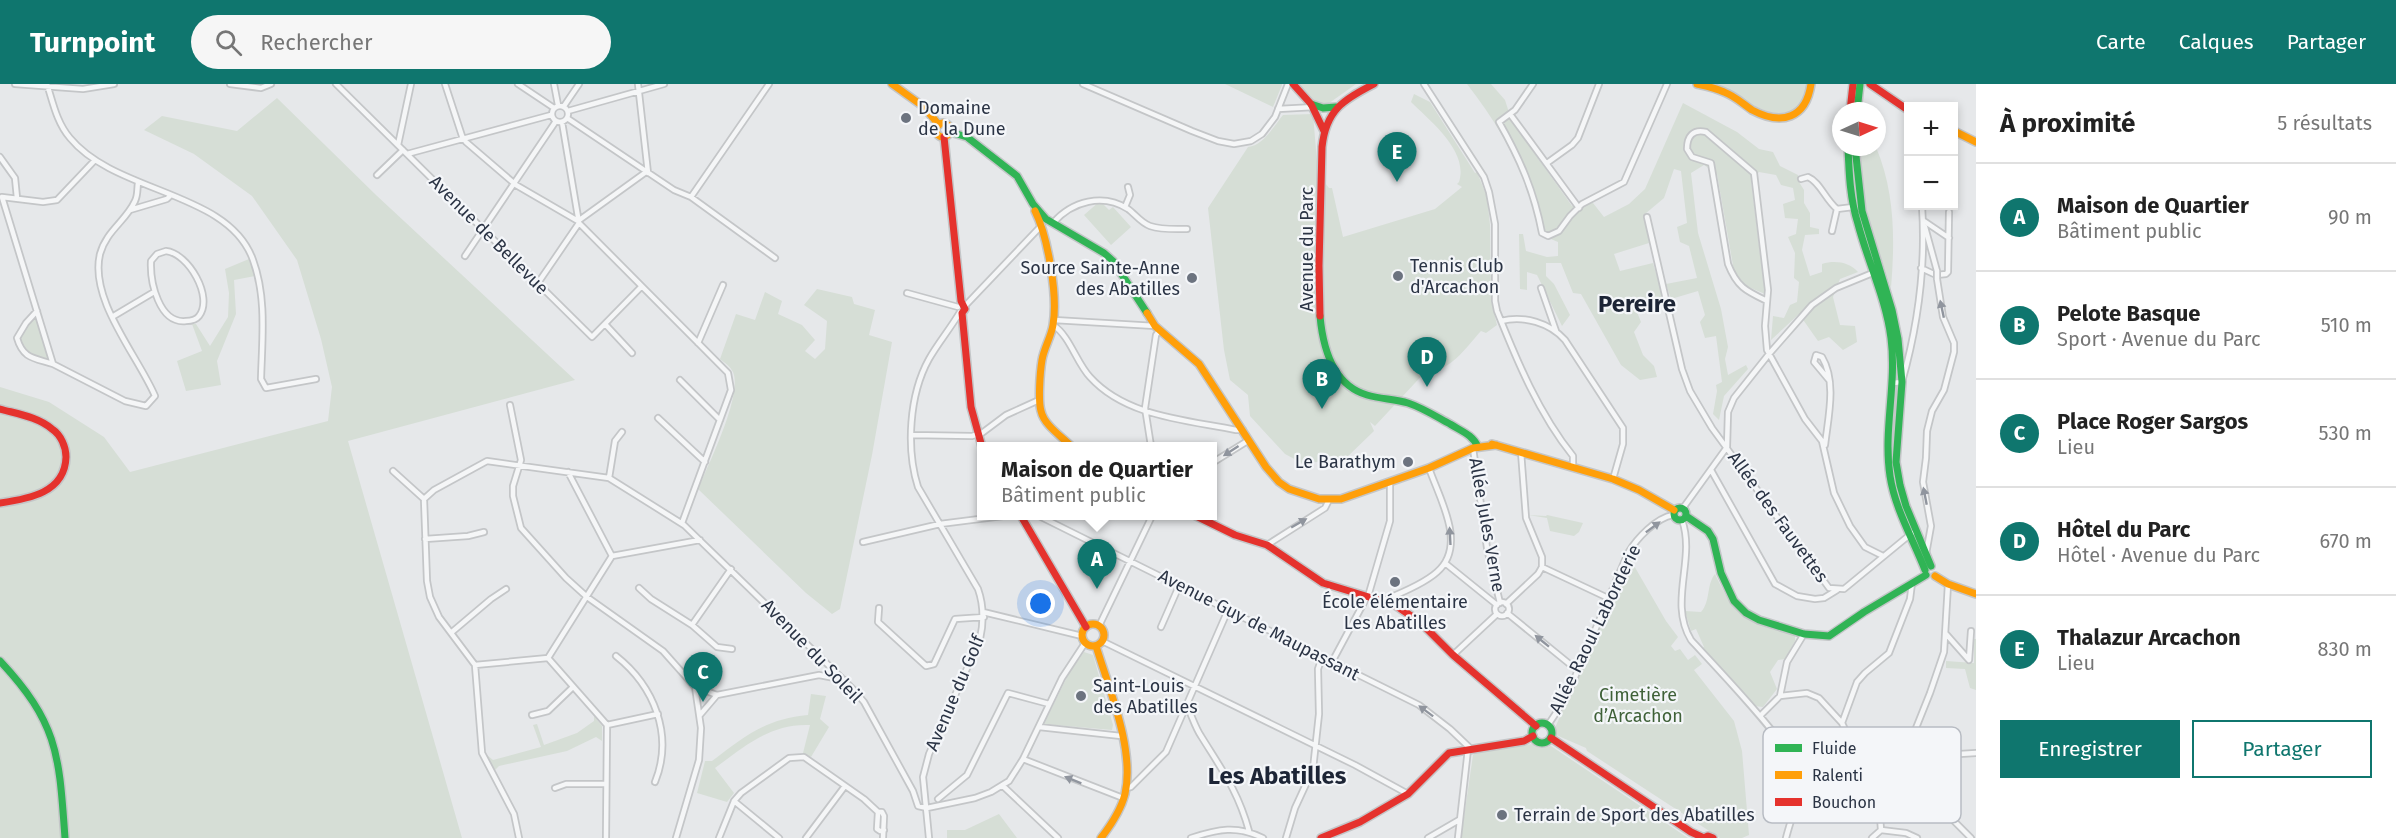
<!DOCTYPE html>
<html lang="fr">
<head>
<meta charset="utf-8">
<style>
  body { margin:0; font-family:"Fira Sans",sans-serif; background:#f6f6f6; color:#222 }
  .controls { position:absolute; right:18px; top:18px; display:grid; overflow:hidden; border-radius:0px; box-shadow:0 3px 9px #0003 }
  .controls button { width:54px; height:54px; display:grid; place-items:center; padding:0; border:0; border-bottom:2px solid #e0e0e0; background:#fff; color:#222; font:30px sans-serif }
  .compass { position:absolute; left:1832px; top:18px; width:54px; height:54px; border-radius:50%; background:#fff; box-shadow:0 3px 9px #0003; rotate:86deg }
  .you { position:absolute; left:1041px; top:520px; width:21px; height:21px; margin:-15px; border:4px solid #fff; border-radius:50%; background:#1a73e8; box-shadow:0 0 0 9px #1a73e833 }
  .badge { display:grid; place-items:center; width:39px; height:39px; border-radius:50%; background:#0f766e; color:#fff; font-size:20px; font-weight:700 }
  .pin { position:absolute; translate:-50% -50px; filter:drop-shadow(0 2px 3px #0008) }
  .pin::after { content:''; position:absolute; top:32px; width:21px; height:18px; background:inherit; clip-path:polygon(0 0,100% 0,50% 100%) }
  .popup { position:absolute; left:977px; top:358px; width:240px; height:78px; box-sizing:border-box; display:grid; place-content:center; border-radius:0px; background:#fff; filter:drop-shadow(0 2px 4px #0005); font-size:20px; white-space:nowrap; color:#767676 }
  .popup b { font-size:22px; color:#222 }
  .popup::after { content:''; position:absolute; left:50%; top:100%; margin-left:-12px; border:12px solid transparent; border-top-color:#fff }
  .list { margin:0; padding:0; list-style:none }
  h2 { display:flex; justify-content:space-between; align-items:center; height:78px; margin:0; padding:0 24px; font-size:26px }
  h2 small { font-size:20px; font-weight:400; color:#767676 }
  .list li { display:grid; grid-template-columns:39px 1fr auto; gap:18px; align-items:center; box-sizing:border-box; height:108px; padding:0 24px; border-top:2px solid #e0e0e0 }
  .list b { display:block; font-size:22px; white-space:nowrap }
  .list p { margin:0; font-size:20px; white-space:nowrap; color:#767676 }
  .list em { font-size:20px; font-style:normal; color:#767676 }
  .actions { display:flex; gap:12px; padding:18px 24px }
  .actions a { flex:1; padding:14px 0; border:2px solid #0f766e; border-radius:0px; text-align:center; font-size:21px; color:#0f766e }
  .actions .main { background:#0f766e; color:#fff }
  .icon { flex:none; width:33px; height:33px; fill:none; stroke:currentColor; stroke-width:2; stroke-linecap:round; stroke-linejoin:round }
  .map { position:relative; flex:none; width:1976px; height:754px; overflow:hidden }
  header { display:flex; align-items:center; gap:36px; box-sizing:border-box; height:84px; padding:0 30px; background:#0f766e; color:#fff }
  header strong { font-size:28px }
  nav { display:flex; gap:33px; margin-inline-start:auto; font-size:21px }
  .search { width:420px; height:54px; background:#f6f6f6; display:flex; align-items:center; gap:15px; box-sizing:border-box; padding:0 21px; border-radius:33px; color:#767676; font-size:22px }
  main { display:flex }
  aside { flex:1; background:#fff }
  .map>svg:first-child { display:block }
  .green { fill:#d6ded6 }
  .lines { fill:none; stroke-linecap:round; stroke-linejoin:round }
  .street-casing { stroke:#c4c6c8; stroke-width:8 }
  .fast-casing { stroke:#c4c6c8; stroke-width:10 }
  .slow-casing { stroke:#c4c6c8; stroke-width:10 }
  .jam-casing { stroke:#c4c6c8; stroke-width:10 }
  .street { stroke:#f5f6f7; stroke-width:4.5 }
  .fast { stroke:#30b455; stroke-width:7 }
  .slow { stroke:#ff9f0a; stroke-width:7 }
  .jam { stroke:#e5322d; stroke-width:7 }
  .street-bridge-casing { stroke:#c4c6c8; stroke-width:8; stroke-linecap:butt }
  .street-bridge { stroke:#f5f6f7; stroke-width:4.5 }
  .oneway { fill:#90959e }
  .poi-dot { fill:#6c737f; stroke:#f4f6f9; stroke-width:2 }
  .labels { text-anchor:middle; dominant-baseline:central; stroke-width:4.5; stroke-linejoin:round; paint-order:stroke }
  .poi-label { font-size:18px; fill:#2b3445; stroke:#f4f6f9; text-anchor:start }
  .street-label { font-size:18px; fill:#2b3445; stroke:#f4f6f9 }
  .park-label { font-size:18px; fill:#3f6138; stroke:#f4f6f9 }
  .district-label { font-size:24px; font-weight:bold; fill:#1d2536; stroke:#f4f6f9 }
  .key { fill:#f4f6f9; stroke:#b8bcc3; stroke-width:1.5 }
  .key-label { font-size:16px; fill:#2b3445 }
</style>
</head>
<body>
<header>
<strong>Turnpoint</strong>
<div class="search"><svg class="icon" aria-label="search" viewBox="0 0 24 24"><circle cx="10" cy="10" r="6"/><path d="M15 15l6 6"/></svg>Rechercher</div>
<nav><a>Carte</a><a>Calques</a><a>Partager</a></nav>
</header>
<main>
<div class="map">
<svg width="1976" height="754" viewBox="0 0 1976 754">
  <rect width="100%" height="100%" fill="#e6e8ea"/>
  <path class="green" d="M1225,0H1282V1L1273,23Z
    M1298,0H1356L1325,22L1316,18Z
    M1467,0H1491L1505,16L1512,38L1572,122L1593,119L1604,133L1629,120L1645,105L1683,19L1737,48L1759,65L1773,68L1780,82L1798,91L1799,98L1804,106V119L1810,129V143L1819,145V150L1805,151L1802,166L1810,192L1822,188V180C1835,176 1849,178 1858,188L1840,195L1833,213L1840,241L1855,242L1857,258L1843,266L1829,253L1818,257L1799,230L1771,256L1773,232L1784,234L1790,221L1797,218L1799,198L1794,194L1795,169L1788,153L1796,150L1798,135L1785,134L1783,120L1795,116L1793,104L1781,101L1776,91L1759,88L1751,97L1765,210L1746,202L1734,187L1717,90L1704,81L1691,89L1698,149L1721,225L1728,263L1725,275L1728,291L1746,281L1748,285L1724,312L1719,336L1713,330L1717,307L1716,301L1722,298L1716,252L1705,254L1700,238L1705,231L1698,207L1671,215L1666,200L1697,194L1689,162L1680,158L1677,143L1687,139L1681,87L1674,85L1664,114L1645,130L1649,159L1614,170L1620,187L1653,179L1663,213L1633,218L1641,238L1634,248L1643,271L1654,282L1657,293L1640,296L1621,281L1581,210L1573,209L1561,179H1546V192L1554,200L1570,231L1562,242L1537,191L1527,188V206L1520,205L1519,150H1523L1526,167L1547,173L1558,172V158L1539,150C1527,90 1504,48 1467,0Z
    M1709,0H1808C1805,65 1737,8 1709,0Z
    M1414,10L1430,18L1475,89L1477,88L1487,113L1490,141L1491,216L1497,241L1486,249L1481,247C1469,260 1447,292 1428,285L1375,342L1370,338L1374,347L1344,376L1302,379L1285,370L1250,332L1248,311L1230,296L1224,266L1208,124L1248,63C1263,62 1274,42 1283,31L1313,30L1318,90L1329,104H1332L1343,153L1435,125L1462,103L1457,100L1459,98C1469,67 1430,37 1411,18Z
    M277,14L376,111L575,296L348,357L462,754H0V303L49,318L104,353L130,388L328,337L332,303L321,255L297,176L252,112L194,70L144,46L162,32L237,47Z
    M1860,63H1876C1895,108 1895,156 1891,204C1876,158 1858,112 1860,63Z
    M1100,117L1109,126L1113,123L1131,143L1111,161L1084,131Z
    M249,175L255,192L234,196L236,230L217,277L221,301L186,307L177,277L202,267L192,240H196L210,262L228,233L229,209L225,185Z
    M817,205L852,213L854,220L875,226L869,251L892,258L872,371L840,525L832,530L806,509L698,405C708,381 743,311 733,288C730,282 725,279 720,275L736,230L755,236L765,208L782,217L778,230L802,241L815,256L805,267L815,275L825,265L827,237L804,221Z
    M37,227L53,280L27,272L17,254Z
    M1528,431L1546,432L1547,431L1583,439L1579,448L1574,452L1550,447L1547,434Z
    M1629,473L1666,537L1678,553L1671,562L1675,567L1680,565L1688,576L1695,571L1702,580L1694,586L1734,637L1742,667L1749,751L1742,754H1720L1587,667L1586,664L1556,651L1555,644Z
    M1715,490C1729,519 1737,533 1769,544C1777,547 1788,548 1795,552V557L1785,575L1778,576L1770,588L1777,605L1763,623L1754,622L1702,564L1704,563L1696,545L1691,547L1685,527L1701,528C1711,517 1706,501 1715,490Z
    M1974,555H1976V606L1970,604L1965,585L1946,584V577L1974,579Z
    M1084,568L1093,571L1113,641L1112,646L1044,640L1068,591Z
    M811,610L826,612L820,635L829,643L811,673L803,669L810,641C771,639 745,662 715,684L734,709L727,718L697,709L705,677H712C745,652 765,635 808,631Z
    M594,632L602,642V657L596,653L567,667L499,682L494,687L487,671L493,676L541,663L533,641L537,640L544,661L577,649L594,637Z
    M1883,643L1890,646L1889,655L1892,664L1903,667L1895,682L1874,688L1870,687L1848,647Z
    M1532,660L1540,664L1551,662L1688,754H1461L1473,671L1476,669Z
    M999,730L1017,754H947V746H965Z"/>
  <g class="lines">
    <g class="street-casing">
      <path id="street" d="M15,0L83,5L114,0
        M47,0C53,19 57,39 70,54C116,110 229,107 253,176C267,214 262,256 261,295L266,304L316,295
        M230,0L261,4L271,0
        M336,0L592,253L641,203
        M445,0L462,52L466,58L516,101L578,137L646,88
        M518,0L554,24
        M554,0L558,21
        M638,0L648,89
        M1083,0L1192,47L1218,57L1234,60L1251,57L1262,50L1275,33L1288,0
        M1424,0L1484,93L1489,108L1495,140V217L1497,227C1517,277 1539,330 1573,372V382
        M1533,0L1515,26L1499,38C1520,75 1534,107 1542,149L1548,152L1559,147L1570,132L1582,120L1624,98L1667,0
        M552 30a8 8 0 1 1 16 0a8 8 0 1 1-16 0Z
        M564,22L579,0
        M1278,25L1315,23
        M568,27L664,0
        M1510,30L1579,124
        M567,34L674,106L691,113L775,174
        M398,61L411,0
        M407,70L551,31
        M0,73L15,94L17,114
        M1547,79L1572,61L1578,54L1599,0
        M377,91L403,66
        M1801,95L1808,93C1820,98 1825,115 1837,125L1853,123
        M2,113L53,280L125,317L146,322L155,312C138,272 89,216 100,170C106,147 126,137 135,117C138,111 137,105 138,99
        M2,113L43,118L57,116L95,76
        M691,113L769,0
        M1125,123L1130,111L1128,103
        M130,126L167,115L170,112
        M1647,133L1682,285L1690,307L1712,344L1829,504L1844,505L1912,449
        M1924,137L1949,154
        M579,139L728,289L731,306L682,439
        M1053,139C1072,117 1103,109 1128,125C1135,130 1141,139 1150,142C1162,146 1175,145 1187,145
        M1925,143L1937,187
        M1832,147L1837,125
        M166,167C188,169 214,213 199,232C196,236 191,237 186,237C159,240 150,198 151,177L157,170Z
        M465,172L556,37
        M1921,184L1936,191L1946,190L1948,188L1949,128
        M538,199L579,139L562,38
        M1541,204L1556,247
        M907,209L958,223
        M1767,217C1746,207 1737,203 1728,180L1711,79L1692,73L1687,65C1687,52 1693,45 1706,48L1754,89L1768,206L1765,242L1767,266L1805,335L1822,357L1834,409L1850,442L1865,463L1883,472
        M964,223L1042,141
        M37,227L26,239L17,254C23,275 34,274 53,280
        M112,233L154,208
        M1054,236L1155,242
        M1501,237C1524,231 1550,239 1565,256L1623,344V360L1613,395
        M605,240L632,269
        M1053,241C1070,252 1076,278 1090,293C1126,333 1187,336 1236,346H1243
        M698,259L723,201
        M680,296L720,336
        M1893,299L1902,298C1918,241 1926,181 1922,122
        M510,321L521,376L513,402V412L521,444L566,494L587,513L663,567L695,603L701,644L699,676L676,754
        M658,334L705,378
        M912,351L972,352L982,349L1006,331L1039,316
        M1825,361C1828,334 1837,298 1822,273L1816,271L1814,278L1829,296
        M1151,362L1145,324L1156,251L1159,247
        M1473,364L1487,464L1500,519
        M1212,379L1249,356
        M1711,386L1775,500L1797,512L1815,515L1824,514L1837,506
        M393,387L424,415
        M568,388L612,472
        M609,394L615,357L622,348
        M1683,424L1727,363L1728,328L1734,314L1769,270L1812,221L1836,204L1875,188
        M1039,432L1419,621L1450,645L1471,665
        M1682,436C1696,475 1668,518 1691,556C1712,579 1797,667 1800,691C1802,708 1790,737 1786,754
        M425,455L468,452L484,448
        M863,458L940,440L1003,432
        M1267,461L1325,424L1329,416
        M1926,470L1931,442L1923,398L1926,374L1927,347L1932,327L1944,306L1954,268V259L1943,233L1937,195
        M1445,479L1497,521
        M1542,483L1608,514
        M1948,500L1944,568L1930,609L1902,679L1905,696L1915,714L1948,731L1971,754
        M639,504L651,515L692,541L717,563L732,565
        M1384,516C1399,510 1426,498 1437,488C1468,461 1439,414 1429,384
        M1495 525a7 7 0 1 1 14 0a7 7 0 1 1-14 0Z
        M1506,520L1538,490L1542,483V473L1526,434L1521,368
        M879,524L878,538L926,582L934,580L955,535L984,533
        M983,528L1082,552
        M1507,529L1577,586
        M692,541L731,485
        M1099,542L1152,432
        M1161,543L1179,502
        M452,548L491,515L506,505
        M1946,550L1969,576L1971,547
        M1102,557L1355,681L1408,710
        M1453,571L1497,530
        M616,572C654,602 674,651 655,698
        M548,574L607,641L606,754
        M1332,578L1369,509L1390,437V398
        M475,581L548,574L612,472L700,456
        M695,603L717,611L819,591L845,596
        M1780,612L1787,578L1804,550
        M1187,622C1192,632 1195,643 1201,652C1222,686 1238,707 1249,747
        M532,631L548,627L573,603
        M700,631L717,611
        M1760,632L1780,612L1807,609L1819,614L1842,639L1857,672L1873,695L1878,706L1881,746
        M1842,639L1857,598L1865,589L1889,569L1910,515L1912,499
        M607,641L658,630
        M1548,641L1566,614L1628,469C1637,454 1656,434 1673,431
        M1039,643L1121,652
        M1023,675L1123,714
        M1873,695L1943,671L1976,669
        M1003,702L1058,754
        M555,704L566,700H606
        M1126,704L1131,703L1166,668L1228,526
        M938,715L967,691L1008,609L1049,620
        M734,717L779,754
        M878,728L877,745L880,747L884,746
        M1881,746L1906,749L1917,754
        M519,754L514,730L482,669L475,581L439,533L430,513L427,497L424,415L434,406L487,377L609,394L684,441L853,605L864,618L913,707L918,722L927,724L975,714L991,708L1009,697L1023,675L1062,594L1085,559
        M719,754L734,717L741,709L789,674L804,673L864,715L878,728H882L884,732L883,754
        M806,754L845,702
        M929,754L923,693L929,670L980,555C984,537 984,522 978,505L918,403C906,365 909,311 929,275C938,259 950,245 960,228
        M1191,754C1218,745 1237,741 1263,754
        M1286,754L1295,724L1313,685L1319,630L1318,585L1322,573
        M1428,754L1459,736
        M1458,754L1468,665
        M1872,754L1881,746"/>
    </g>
    <g class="fast-casing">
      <path id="fast" d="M1311,20L1323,24L1336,23
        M1857,27L1860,0
        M950,48L967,53L1017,92L1033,120L1046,135L1104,169L1113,177L1147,229
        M1848,63C1849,89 1850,115 1858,140C1868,178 1886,215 1891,254C1897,300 1883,346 1890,392C1895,425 1913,455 1925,486
        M1855,63L1862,127L1892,226L1898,255L1902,298L1896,378L1900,401L1906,422L1931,482
        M1320,232C1323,265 1333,301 1367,311C1380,315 1395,315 1408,319C1423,324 1437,333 1450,340C1461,347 1473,351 1478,363
        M1674 430a6 6 0 1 1 12 0a6 6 0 1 1-12 0Z
        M1686,432L1708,447L1713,455L1721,489L1734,517L1746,529L1759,536L1804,550L1829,552L1864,528L1926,491
        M0,577C59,640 59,672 65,754
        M1532 649a10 10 0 1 1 20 0a10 10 0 1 1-20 0Z"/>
    </g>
    <g class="slow-casing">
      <path id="slow" d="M892,0L924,23L939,41
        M1697,0C1706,2 1716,4 1724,8C1735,12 1743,20 1752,26C1782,42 1806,34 1811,0
        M936 46a7 7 0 1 1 14 0a7 7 0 1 1-14 0Z
        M1954,47L1976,58
        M1035,127C1048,153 1058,212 1053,241C1051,253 1044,264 1042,276C1040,288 1038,317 1041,327C1044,341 1061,352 1071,362
        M1147,229L1155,242L1199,280L1266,383L1279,398L1289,405L1319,415H1341L1429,384L1473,364L1496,361
        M1492,360L1613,395L1639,406L1674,426
        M1935,492L1948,500L1976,510
        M1082 551a11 11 0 1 1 22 0a11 11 0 1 1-22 0Z
        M1096,562C1109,605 1135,666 1125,710C1121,726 1111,741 1101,754"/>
    </g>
    <g class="jam-casing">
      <path id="jam" d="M1293,0L1311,20L1324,47
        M1870,0L1908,26
        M1850,27L1853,0
        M944,53L961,217L965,225L962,229L971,323L982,363
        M1320,232L1319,182L1322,63C1326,26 1343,16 1374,0
        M0,325C18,330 38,333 52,345C61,351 66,363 66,373C65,409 28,415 0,419
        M1021,432L1086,543
        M1196,432L1235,451L1267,461L1323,499L1395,521L1420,538L1453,571L1536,642
        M1551,654L1691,748L1704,754L1708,752L1713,754
        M1321,754L1360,738L1408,710L1449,669L1524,657L1533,652"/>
    </g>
    <use href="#street" class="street"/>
    <use href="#fast" class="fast"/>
    <use href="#slow" class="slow"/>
    <use href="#jam" class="jam"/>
    <g class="street-bridge-casing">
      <path id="street-bridge" d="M1937,195V187"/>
    </g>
    <use href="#street-bridge" class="street-bridge"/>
  </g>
  <defs><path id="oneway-solid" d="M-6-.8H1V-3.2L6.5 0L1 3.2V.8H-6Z" transform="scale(1.5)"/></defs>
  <g class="oneway">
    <use href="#oneway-solid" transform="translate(1942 225) rotate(-102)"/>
    <use href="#oneway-solid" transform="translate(1231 367) rotate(147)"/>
    <use href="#oneway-solid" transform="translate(1925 412) rotate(-101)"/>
    <use href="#oneway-solid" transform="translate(1299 439) rotate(-30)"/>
    <use href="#oneway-solid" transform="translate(1653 443) rotate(-37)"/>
    <use href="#oneway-solid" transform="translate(1450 452) rotate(-93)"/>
    <use href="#oneway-solid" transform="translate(1542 557) rotate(-141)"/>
    <use href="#oneway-solid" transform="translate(1426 627) rotate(-143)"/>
    <use href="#oneway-solid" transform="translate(1073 696) rotate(-158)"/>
  </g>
  <g class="poi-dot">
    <circle cx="906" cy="34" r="6"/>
    <circle cx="1398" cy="192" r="6"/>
    <circle cx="1192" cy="194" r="6"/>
    <circle cx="1408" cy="378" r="6"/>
    <circle cx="1395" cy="498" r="6"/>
    <circle cx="1081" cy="612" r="6"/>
    <circle cx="1502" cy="731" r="6"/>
  </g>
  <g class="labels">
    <g class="poi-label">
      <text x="918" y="24">Domaine<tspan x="918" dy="21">de la Dune</tspan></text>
      <text x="1410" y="182">Tennis Club<tspan x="1410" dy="21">d'Arcachon</tspan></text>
      <text x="1180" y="184" text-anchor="end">Source Sainte-Anne<tspan x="1180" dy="21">des Abatilles</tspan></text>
      <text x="1396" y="378" text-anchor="end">Le Barathym</text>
      <text x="1395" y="518" text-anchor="middle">École élémentaire<tspan x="1395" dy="21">Les Abatilles</tspan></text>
      <text x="1093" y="602">Saint-Louis<tspan x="1093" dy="21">des Abatilles</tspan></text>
      <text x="1514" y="731">Terrain de Sport des Abatilles</text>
    </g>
    <g class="street-label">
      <text transform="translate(489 151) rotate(45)">Avenue de Bellevue</text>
      <text transform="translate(1307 165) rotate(-90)">Avenue du Parc</text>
      <text transform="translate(1778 433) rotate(54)">Allée des Fauvettes</text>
      <text transform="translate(1487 441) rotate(80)">Allée Jules Verne</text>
      <text transform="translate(1259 541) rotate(27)">Avenue Guy de Maupassant</text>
      <text transform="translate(1595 545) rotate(-64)">Allée Raoul Laborderie</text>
      <text transform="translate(812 567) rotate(46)">Avenue du Soleil</text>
      <text transform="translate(955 609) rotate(-67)">Avenue du Golf</text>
    </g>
    <g class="park-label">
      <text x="1638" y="611">Cimetière<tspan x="1638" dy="21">d’Arcachon</tspan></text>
    </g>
    <g class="district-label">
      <text x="1637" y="220">Pereire</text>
      <text x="1277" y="692">Les Abatilles</text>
    </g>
  </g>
  <rect x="1763" y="643" width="198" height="96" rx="9" class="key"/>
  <rect x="1775" y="660" width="27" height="8" fill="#30b455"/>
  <rect x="1775" y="687" width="27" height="8" fill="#ff9f0a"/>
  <rect x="1775" y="714" width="27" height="8" fill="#e5322d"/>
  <g class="key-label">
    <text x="1812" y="670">Fluide</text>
    <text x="1812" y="697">Ralenti</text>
    <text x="1812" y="724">Bouchon</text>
  </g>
</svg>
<div class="controls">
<button>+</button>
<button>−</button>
</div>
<svg class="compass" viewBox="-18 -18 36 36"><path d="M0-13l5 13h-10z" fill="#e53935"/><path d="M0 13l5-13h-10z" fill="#767676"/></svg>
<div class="you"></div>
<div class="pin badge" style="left:1097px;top:505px">A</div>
<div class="popup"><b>Maison de Quartier</b>Bâtiment public</div>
<div class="pin badge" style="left:1322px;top:325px">B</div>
<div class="pin badge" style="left:703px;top:618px">C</div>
<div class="pin badge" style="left:1427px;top:303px">D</div>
<div class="pin badge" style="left:1397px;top:98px">E</div>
</div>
<aside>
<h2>À proximité<small>5 résultats</small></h2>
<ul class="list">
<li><span class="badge">A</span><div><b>Maison de Quartier</b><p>Bâtiment public</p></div><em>90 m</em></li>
<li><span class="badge">B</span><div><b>Pelote Basque</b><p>Sport · Avenue du Parc</p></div><em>510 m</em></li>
<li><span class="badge">C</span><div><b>Place Roger Sargos</b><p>Lieu</p></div><em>530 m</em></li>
<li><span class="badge">D</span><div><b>Hôtel du Parc</b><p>Hôtel · Avenue du Parc</p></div><em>670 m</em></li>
<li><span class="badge">E</span><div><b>Thalazur Arcachon</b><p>Lieu</p></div><em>830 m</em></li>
</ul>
<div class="actions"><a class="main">Enregistrer</a><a>Partager</a></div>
</aside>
</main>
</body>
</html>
